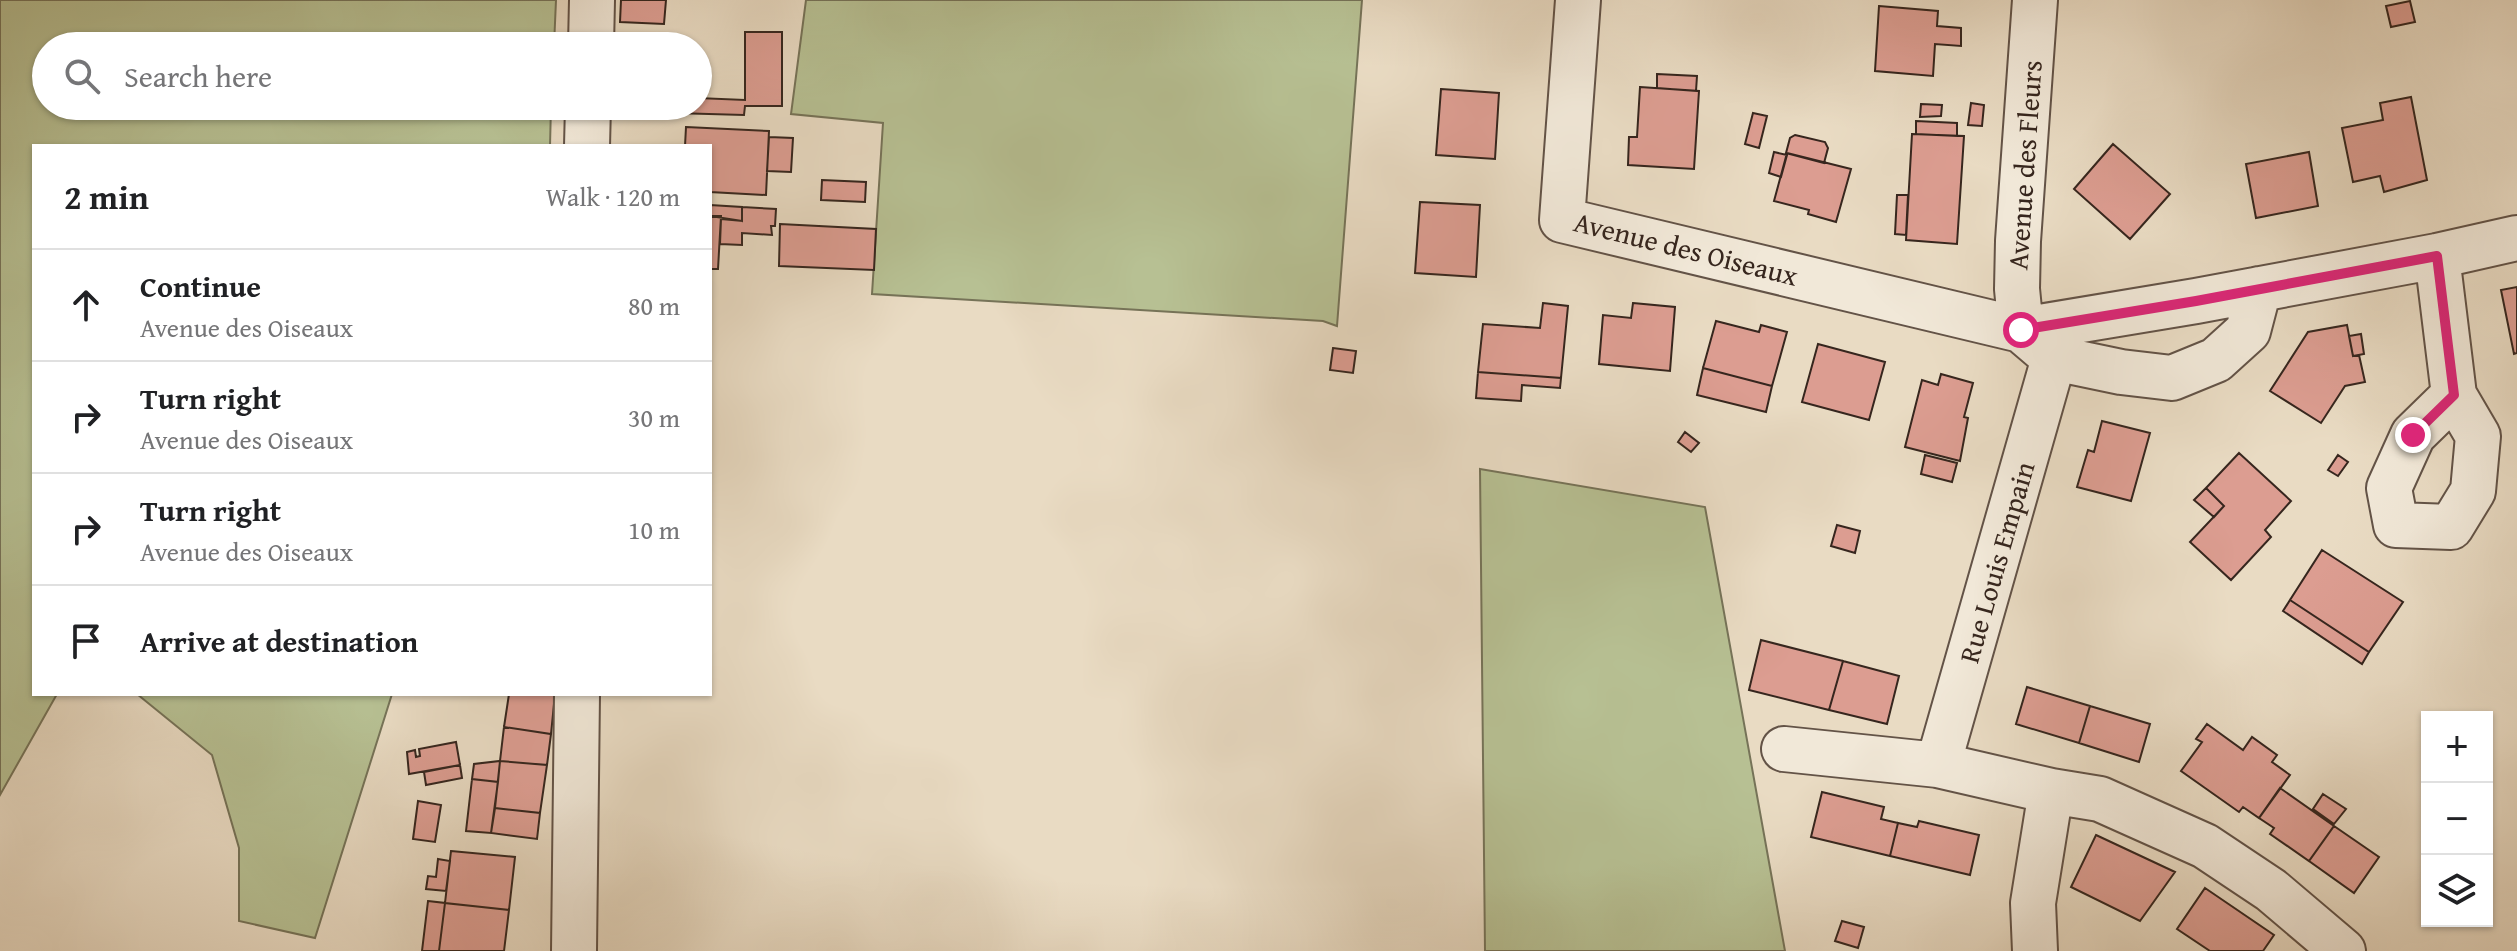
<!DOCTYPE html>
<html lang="en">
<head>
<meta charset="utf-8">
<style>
  body { margin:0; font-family:"Gentium Book Plus",serif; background:#f6f6f6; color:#202124 }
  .controls { position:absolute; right:24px; bottom:24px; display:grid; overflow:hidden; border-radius:0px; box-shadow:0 2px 6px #0004 }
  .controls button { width:72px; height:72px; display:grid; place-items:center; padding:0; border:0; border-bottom:2px solid #e0e0e0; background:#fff; color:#202124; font:40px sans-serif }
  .stop { position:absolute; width:24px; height:24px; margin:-18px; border:6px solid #db2777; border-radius:50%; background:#fff }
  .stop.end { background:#db2777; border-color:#fff; box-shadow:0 2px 8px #0008 }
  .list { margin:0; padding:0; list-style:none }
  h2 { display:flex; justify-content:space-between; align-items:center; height:104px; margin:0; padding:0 32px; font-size:34px }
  h2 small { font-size:26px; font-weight:400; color:#757577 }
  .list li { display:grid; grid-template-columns:52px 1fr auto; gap:24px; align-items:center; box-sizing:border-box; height:112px; padding:0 32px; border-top:2px solid #e0e0e0 }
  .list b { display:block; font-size:30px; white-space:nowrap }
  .list p { margin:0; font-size:26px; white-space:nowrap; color:#757577 }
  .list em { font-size:26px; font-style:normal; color:#757577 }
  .icon { flex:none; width:44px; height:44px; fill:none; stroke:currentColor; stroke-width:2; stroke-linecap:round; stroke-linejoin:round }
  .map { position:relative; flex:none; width:2517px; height:951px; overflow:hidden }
  .search { position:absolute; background:#fff; box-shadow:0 2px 6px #0004; left:32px; top:32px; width:680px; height:88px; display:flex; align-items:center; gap:20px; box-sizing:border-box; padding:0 28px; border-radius:44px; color:#757577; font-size:30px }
  .panel { position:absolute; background:#fff; box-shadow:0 2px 6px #0004; left:32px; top:144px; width:680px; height:552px; border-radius:0px }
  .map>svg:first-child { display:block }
  .green { fill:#b7c093; stroke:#767358; stroke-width:2 }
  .building { fill:#dc9d91; stroke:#36261e; stroke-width:2 }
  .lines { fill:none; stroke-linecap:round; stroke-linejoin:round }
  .minor-casing { stroke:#635347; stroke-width:48 }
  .minor { stroke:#f1e8d8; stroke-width:44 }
  .route { stroke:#db2777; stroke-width:10 }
  .labels { text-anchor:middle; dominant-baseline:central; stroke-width:6; stroke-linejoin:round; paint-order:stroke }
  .street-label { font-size:28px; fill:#36261e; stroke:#f1e8d8 }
</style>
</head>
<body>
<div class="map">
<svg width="2517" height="951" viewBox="0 0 2517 951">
  <rect width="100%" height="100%" fill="#e9dbc3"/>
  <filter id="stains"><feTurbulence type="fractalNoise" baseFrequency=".0025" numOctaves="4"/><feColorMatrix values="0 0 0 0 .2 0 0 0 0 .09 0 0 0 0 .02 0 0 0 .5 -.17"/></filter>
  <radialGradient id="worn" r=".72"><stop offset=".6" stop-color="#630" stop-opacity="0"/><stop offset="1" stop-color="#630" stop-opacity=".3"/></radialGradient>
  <path class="green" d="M0,0H556L554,46H46V106H551L550,146H34V694H57L0,795Z
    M806,0H1362L1337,326L1323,321L872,294L883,123L791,114Z
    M1480,469L1705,507L1785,951H1485Z
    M137,694H392L315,938L239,921V848L212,755Z"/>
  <path class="building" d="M621,0H666L664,24L620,22Z
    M2410,1L2415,22L2391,27L2386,6Z
    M1879,6L1938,11L1937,26L1961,28V46L1935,44L1933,76L1875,71Z
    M745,32H782V106H745L744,115L674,113L675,106H698V98L745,100Z
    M1657,74L1697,76L1696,91L1657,88Z
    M1640,87L1699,91L1694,169L1628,165L1629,137H1637Z
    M1441,89L1499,93L1495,159L1436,155Z
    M2411,97L2427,180L2384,192L2380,176L2353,182L2342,128L2383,120L2380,103Z
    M1971,103L1984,105L1982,126L1968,125Z
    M1921,104L1942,105L1941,116L1920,117Z
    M1753,113L1767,116L1759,148L1745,144Z
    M1916,121L1957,123V136L1916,134Z
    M686,127L769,131L766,195L710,192V146H685Z
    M1912,134L1964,136L1957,244L1906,240Z
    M1795,135L1825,142L1828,148L1824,163L1786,153L1790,138Z
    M769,137L793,138L791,172L767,171Z
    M2113,144L2170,194L2130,239L2074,189Z
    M1774,152L1787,155L1781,177L1769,173Z
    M2309,152L2318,206L2256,218L2246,164Z
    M1787,153L1851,169L1836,222L1808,214L1809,210L1774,201Z
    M822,180L866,182L865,202L821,200Z
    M1897,195H1908L1906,235L1895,234Z
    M1420,202L1480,205L1476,277L1415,273Z
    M710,205L742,207V221L710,216Z
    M742,207L776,209L775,226H771L772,235L742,233V245L720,244L721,219L742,221Z
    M710,216H721L718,269H710Z
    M780,224L876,229L874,270L779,266Z
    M2517,287V353L2514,354L2501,290Z
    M1543,303L1568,306L1561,378L1478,372L1483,324L1540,328Z
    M1633,303L1675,307L1670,371L1599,364L1603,315L1631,318Z
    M1716,321L1759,332L1761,325L1787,332L1772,386L1703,368Z
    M2347,325L2353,356L2359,355L2365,382L2345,386L2321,423L2270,391L2308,332Z
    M2361,334L2364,354L2353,356L2349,336Z
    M1818,344L1885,362L1869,420L1802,402Z
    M1333,348L1356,351L1353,373L1330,370Z
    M1703,368L1772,386L1766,412L1697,395Z
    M1478,372L1561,378L1560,388L1522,385L1521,401L1476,398Z
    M1941,374L1973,383L1964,417L1968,418L1960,461L1905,447L1922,380L1938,385Z
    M2102,421L2150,433L2131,501L2077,487L2088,450L2094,452Z
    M1685,432L1699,443L1691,452L1678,442Z
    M2239,453L2291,501L2265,530L2271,537L2231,580L2190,542L2224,506L2206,488Z
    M1925,455L1957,463L1952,482L1921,474Z
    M2338,455L2348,462L2338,476L2328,470Z
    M2206,488L2224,506L2214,517L2194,500Z
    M1837,525L1860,531L1855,553L1831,546Z
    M2322,550L2403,602L2369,652L2290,600Z
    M2290,600L2369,652L2362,664L2283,611Z
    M1761,640L1843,661L1829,710L1749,690Z
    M1843,661L1899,676L1887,724L1829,710Z
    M2027,687L2090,706L2079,743L2016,724Z
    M509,694H555L551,734L504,727Z
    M2090,706L2150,724L2139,762L2079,743Z
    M2207,724L2243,750L2252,737L2277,755L2272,762L2290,775L2259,818L2243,807L2239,812L2181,771L2202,742L2196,739Z
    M504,727L551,734L547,765L500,761Z
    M456,742L460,765L409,774L407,752L415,750L416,757L420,756L419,749Z
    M500,761L547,765L540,813L495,808Z
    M500,761L498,782L472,779L474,764Z
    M460,765L462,778L426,785L424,772Z
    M472,779L498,782L491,833L466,831Z
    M2280,788L2334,826L2309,861L2270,834L2274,828L2259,818Z
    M1822,792L1884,807L1881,819L1898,823L1890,856L1811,837Z
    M2323,794L2346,809L2334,824L2313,809Z
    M418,801L441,805L435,842L413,839Z
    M495,808L540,813L537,839L491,833Z
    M1919,821L1979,835L1970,875L1890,856L1898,823L1917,827Z
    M2334,826L2379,857L2354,893L2309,861Z
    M2096,835L2175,872L2140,921L2071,887Z
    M451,851L515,857L509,910L445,903Z
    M438,859L450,861L446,891L426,889L428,876L436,877Z
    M2205,888L2274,935L2263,951H2210L2177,929Z
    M428,901L445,903L439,951H422Z
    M445,903L509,910L504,951H439Z
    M1842,921L1864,927L1858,948L1835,941Z"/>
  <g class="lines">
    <g class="minor-casing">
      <path id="minor" d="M1578,0L1562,220L2021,330L2196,301L2437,256L2517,238
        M2035,0L2018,241L2017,289L2021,330L2054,358L2121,372L2172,378L2216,360L2248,331L2259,289
        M591,46L592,0
        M587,146L588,106
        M2437,256L2454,395L2413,435L2389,488L2396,525L2451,527L2473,491L2478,436L2454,395
        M1784,749L1938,765L2051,791L2100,799L2205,846L2271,890L2343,951
        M1938,765L2054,358
        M574,951L577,694
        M2035,951L2033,903L2051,791"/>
    </g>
    <use href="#minor" class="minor"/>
  </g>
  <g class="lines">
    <path class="route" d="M2021,330L2196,301L2437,256L2454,395L2413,435"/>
  </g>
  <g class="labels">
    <g class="street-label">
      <text transform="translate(2024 165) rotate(-86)">Avenue des Fleurs</text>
      <text transform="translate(1686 248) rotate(14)">Avenue des Oiseaux</text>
      <text transform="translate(1996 562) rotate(-74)">Rue Louis Empain</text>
    </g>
  </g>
  <rect width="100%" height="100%" filter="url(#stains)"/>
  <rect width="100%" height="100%" fill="url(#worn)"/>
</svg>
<div class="controls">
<button>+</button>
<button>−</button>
<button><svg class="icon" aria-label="layers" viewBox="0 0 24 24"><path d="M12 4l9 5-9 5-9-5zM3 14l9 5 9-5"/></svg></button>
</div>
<div class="stop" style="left:2021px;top:330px"></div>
<div class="stop end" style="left:2413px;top:435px"></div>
<div class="search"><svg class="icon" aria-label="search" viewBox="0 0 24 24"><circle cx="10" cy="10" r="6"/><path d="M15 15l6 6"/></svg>Search here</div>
<section class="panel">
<h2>2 min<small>Walk · 120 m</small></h2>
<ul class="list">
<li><svg class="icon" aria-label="ahead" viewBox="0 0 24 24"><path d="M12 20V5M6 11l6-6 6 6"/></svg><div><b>Continue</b><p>Avenue des Oiseaux</p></div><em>80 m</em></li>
<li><svg class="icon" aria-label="right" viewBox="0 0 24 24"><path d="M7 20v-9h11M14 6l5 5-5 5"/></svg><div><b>Turn right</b><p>Avenue des Oiseaux</p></div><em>30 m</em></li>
<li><svg class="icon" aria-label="right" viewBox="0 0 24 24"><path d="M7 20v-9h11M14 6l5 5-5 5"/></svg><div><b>Turn right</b><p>Avenue des Oiseaux</p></div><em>10 m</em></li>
<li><svg class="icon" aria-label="arrive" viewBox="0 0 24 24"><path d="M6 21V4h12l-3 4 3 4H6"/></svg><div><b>Arrive at destination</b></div></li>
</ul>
</section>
</div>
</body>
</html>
